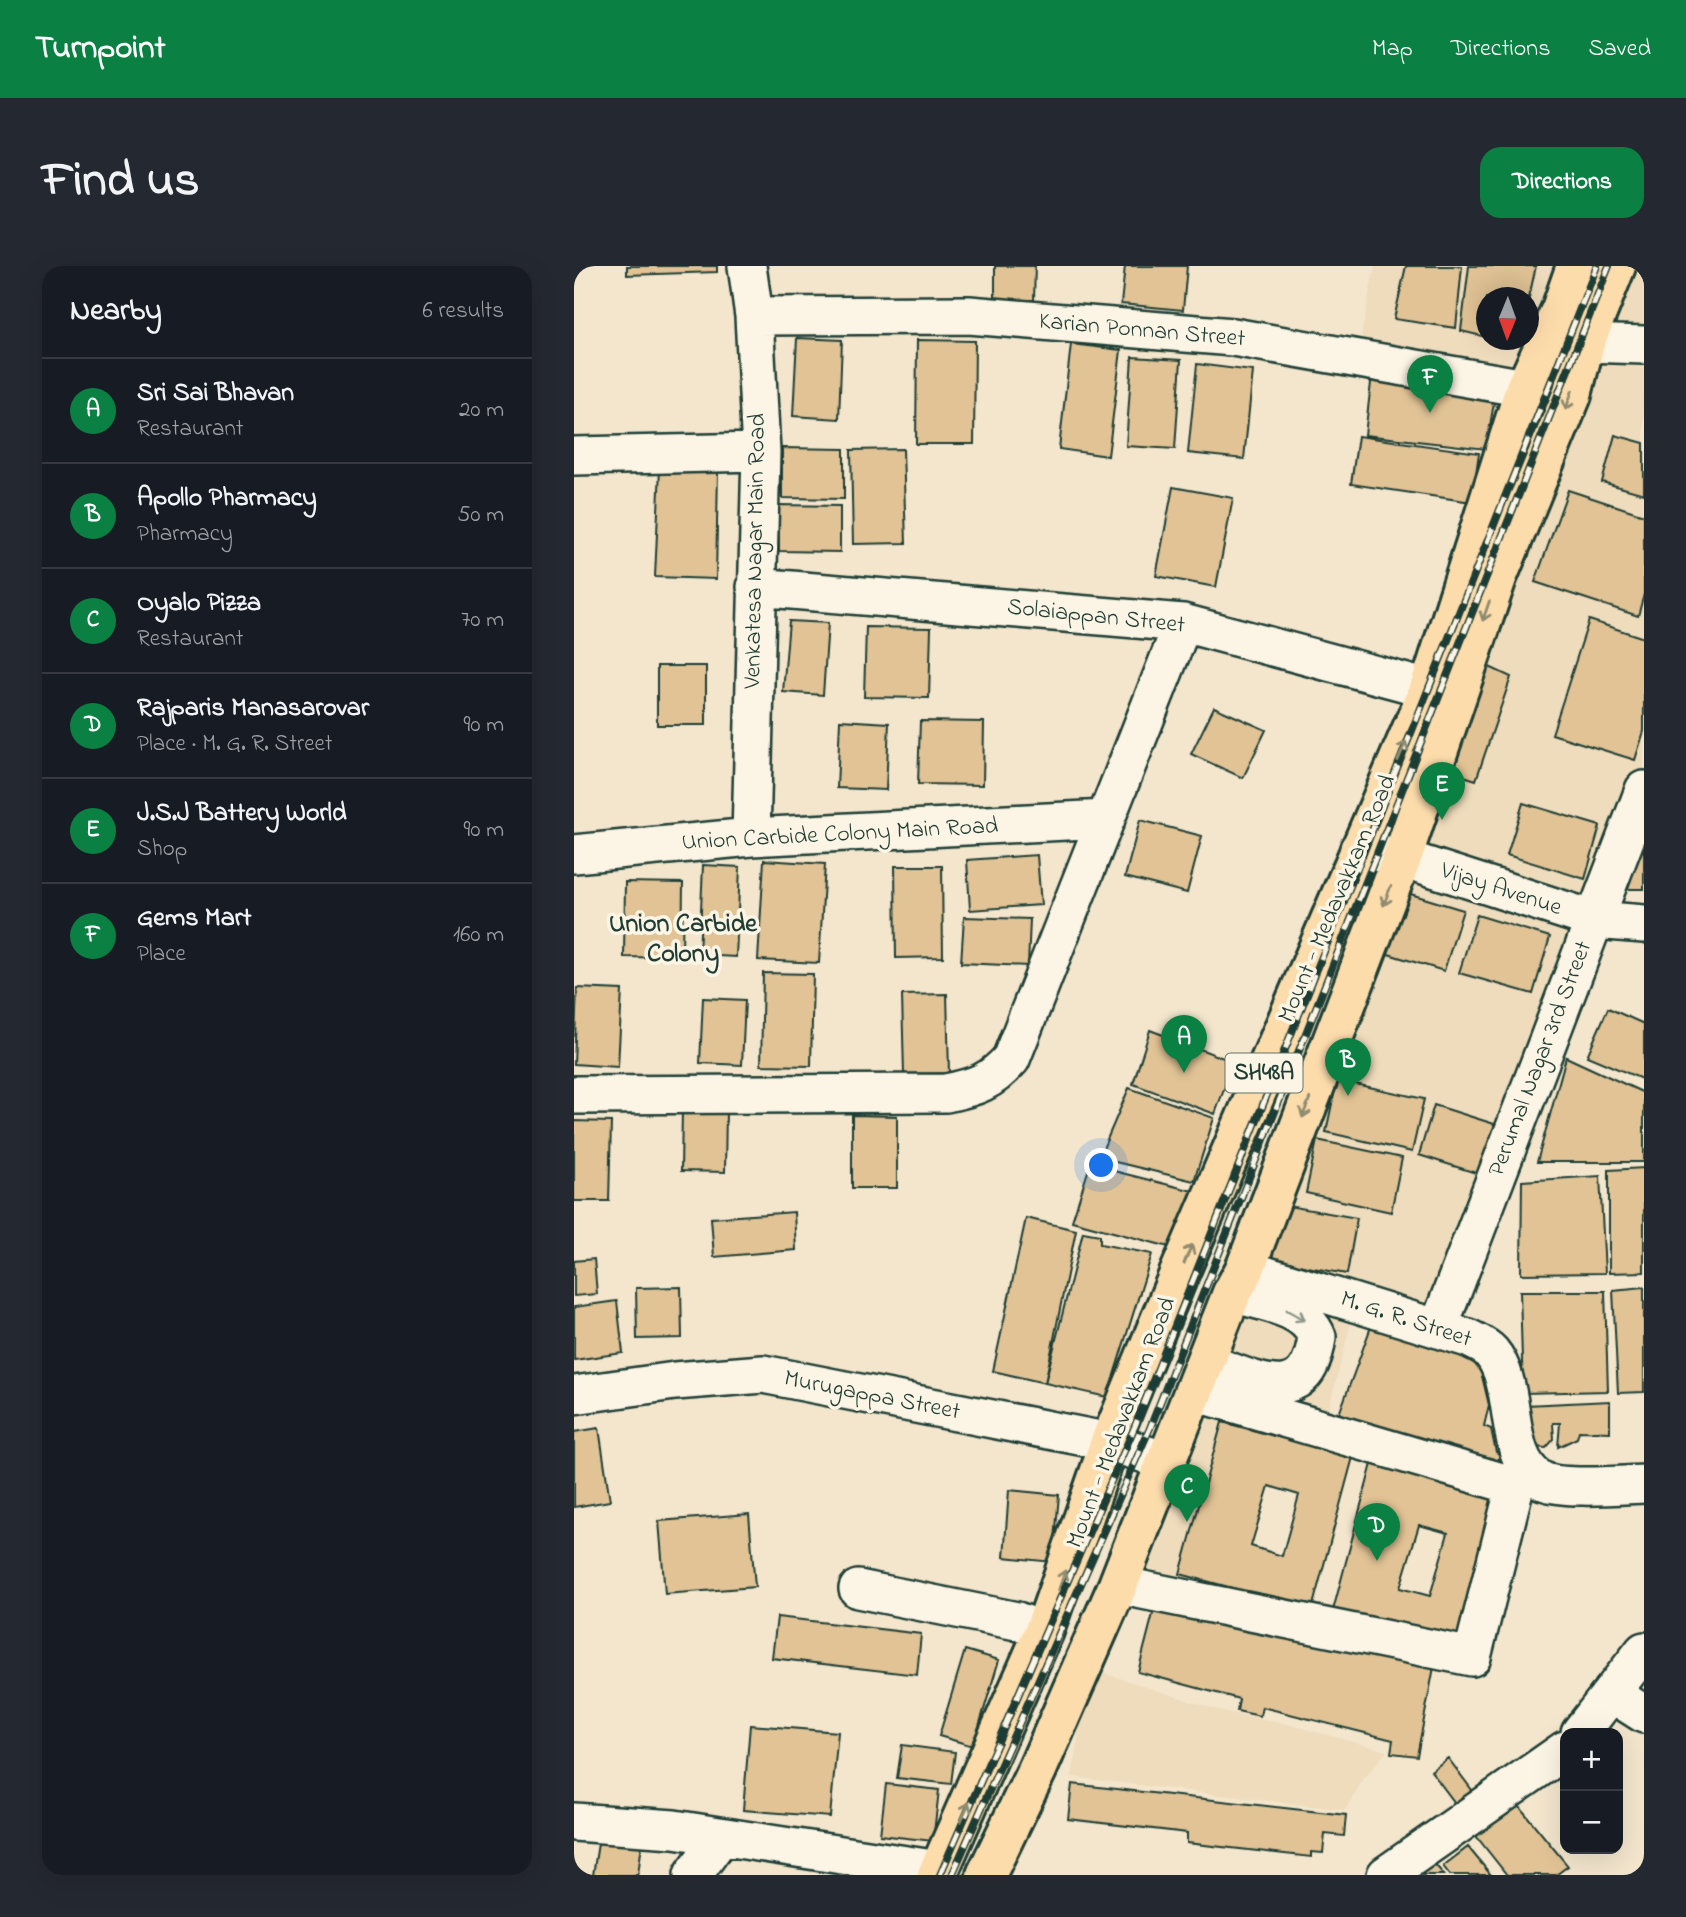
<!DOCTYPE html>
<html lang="en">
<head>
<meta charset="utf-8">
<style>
  body { margin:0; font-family:"Indie Flower",sans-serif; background:#242831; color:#f1f3f6 }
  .controls { position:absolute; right:21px; bottom:21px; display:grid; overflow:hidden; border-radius:14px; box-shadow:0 7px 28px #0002 }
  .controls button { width:63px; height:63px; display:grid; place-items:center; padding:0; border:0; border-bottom:2px solid #363941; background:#171b24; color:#f1f3f6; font:35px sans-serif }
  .compass { position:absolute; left:902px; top:21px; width:63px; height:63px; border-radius:50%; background:#171b24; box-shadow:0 7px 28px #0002; rotate:181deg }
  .you { position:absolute; left:528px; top:900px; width:24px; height:24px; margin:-18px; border:5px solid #fff; border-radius:50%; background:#1a73e8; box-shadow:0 0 0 10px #1a73e833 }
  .badge { display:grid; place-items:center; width:46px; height:46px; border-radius:50%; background:#0b8043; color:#fff; font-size:23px; font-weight:700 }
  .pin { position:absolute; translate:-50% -58px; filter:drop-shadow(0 2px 4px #0008) }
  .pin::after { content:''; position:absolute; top:37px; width:24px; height:21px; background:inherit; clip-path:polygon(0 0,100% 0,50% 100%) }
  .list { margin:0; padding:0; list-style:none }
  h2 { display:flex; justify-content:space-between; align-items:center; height:91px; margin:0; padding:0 28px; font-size:30px }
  h2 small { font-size:23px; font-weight:400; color:#9ea1a6 }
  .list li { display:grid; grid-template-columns:46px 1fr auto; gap:21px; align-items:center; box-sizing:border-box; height:105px; padding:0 28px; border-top:2px solid #363941 }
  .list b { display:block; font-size:26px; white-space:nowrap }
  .list p { margin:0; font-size:23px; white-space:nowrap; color:#9ea1a6 }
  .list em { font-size:23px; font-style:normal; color:#9ea1a6 }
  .map { position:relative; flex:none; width:1070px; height:1609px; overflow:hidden; border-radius:21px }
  header { display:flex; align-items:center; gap:42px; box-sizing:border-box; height:98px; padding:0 35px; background:#0b8043; color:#fff }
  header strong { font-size:33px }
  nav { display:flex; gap:38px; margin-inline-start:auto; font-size:24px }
  .intro { display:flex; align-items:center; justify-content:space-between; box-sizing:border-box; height:168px; padding:0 42px }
  h1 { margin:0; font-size:49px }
  .button { padding:18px 32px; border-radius:21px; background:#0b8043; color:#fff; font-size:24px; font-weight:700 }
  main { display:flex; gap:42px; padding:0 42px }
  aside { flex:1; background:#171b24; border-radius:21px; box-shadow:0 7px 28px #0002 }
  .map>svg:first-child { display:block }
  .built { fill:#eedcbc; fill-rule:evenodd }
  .building { fill:#e1c395; stroke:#1f3d34; stroke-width:2; fill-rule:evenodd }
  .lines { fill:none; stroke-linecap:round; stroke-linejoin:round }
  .minor-casing { stroke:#1f3d34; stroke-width:42 }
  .major-casing { stroke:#1f3d34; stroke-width:44 }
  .minor { stroke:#fcf5e5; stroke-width:37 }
  .major { stroke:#fddcac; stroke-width:38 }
  .rail-casing { stroke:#1f3d34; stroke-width:8 }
  .rail { stroke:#fcf5e5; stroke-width:5; stroke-dasharray:16; stroke-linecap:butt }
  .oneway { stroke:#8e8c70 }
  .oneway2 { stroke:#8e998c }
  .labels { text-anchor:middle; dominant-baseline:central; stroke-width:7; stroke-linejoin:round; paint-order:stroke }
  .shield { fill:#fcf5e5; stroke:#617469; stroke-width:2 }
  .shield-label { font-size:23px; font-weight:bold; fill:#1f3d34 }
  .street-label { font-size:24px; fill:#1f3d34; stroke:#fcf5e5 }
  .neighbourhood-label { font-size:26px; font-weight:bold; fill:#1f3d34; stroke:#fcf5e5 }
</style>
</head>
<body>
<header>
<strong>Turnpoint</strong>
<nav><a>Map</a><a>Directions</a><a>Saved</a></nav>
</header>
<div class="intro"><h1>Find us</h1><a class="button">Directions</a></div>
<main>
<aside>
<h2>Nearby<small>6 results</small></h2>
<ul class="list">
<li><span class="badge">A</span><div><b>Sri Sai Bhavan</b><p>Restaurant</p></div><em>20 m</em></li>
<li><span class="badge">B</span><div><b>Apollo Pharmacy</b><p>Pharmacy</p></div><em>50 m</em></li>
<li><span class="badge">C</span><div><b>Oyalo Pizza</b><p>Restaurant</p></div><em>70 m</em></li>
<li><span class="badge">D</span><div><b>Rajparis Manasarovar</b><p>Place · M. G. R. Street</p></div><em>90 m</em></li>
<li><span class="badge">E</span><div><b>J.S.J Battery World</b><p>Shop</p></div><em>90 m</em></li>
<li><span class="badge">F</span><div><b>Gems Mart</b><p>Place</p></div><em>160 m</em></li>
</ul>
</aside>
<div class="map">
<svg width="1070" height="1609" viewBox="0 0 1070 1609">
  <rect width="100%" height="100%" fill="#f4e6cd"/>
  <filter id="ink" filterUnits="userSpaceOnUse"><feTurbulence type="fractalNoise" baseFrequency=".0143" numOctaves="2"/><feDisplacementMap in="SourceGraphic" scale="14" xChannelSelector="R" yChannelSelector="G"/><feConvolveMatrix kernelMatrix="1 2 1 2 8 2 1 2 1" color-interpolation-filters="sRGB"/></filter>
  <g filter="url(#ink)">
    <path class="built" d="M801,0H988L946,106L786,75ZM912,32H954V74H912Z
      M1050,0H1070V505L853,1039L787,1019L750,1161L670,1137L616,1321L557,1309Z
      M526,1406L650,1446L702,1455L813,1485L790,1513L771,1544L498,1511L506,1459Z"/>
    <path class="building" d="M53,0H143V6L53,9Z
      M421,0H461L460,34H421Z
      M551,0H613L609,44L547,38Z
      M832,0H888L882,62L820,53Z
      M895,0H962L954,36V32H912V71L887,65Z
      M223,72L268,74L265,153L219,150Z
      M343,74L401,75L400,178H342Z
      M497,78L547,84L534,190L485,183Z
      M558,91L607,94L601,183L552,180Z
      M623,98L679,105L670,193L614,187Z
      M798,108L922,125L912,183L791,169Z
      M1041,169L1070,177V228L1028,216Z
      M784,170L905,187L898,236L777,218Z
      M208,182L270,183V233L208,232Z
      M329,183L332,277L279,278L277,184Z
      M86,202L144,204L142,313L81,311Z
      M599,221L659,232L642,321L582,310Z
      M994,224L1070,249V328L1064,350L961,316Z
      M205,239L266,240V286L205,285Z
      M1015,354L1070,372V465L1061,494L978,468Z
      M215,355L254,357L249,429L209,426Z
      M292,361L357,362L355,432L290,431Z
      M911,399L937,411L902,514L871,504Z
      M83,400H132V459H83Z
      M640,441L692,464L669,512L617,488Z
      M266,454L315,457L312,524L263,522Z
      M346,455L410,456L409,519L344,518Z
      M949,537L1026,560L1011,613L933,589Z
      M566,554L628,570L613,627L551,611Z
      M1058,567L1070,568V623H1054Z
      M463,589L467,639L396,644L393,594Z
      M190,594L251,598L245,697L184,694Z
      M129,599L166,601L162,691L125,689Z
      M321,600H368L369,691L322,692Z
      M51,616L109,617L108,692L50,691Z
      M830,626L889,644L870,705L811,687Z
      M903,649L976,671L959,728L885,707Z
      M390,651L456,653L454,700L387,697Z
      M189,707L239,708L237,800L187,799Z
      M3,722L48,724L44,801L0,798Z
      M373,728L375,807L330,808L328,729Z
      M129,732L171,734L168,799L126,797Z
      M1034,742L1070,758V814L1013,790Z
      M576,764L660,796L641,848L559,818Z
      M992,791L1070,827V896H963Z
      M763,814L850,833L838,886L752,866Z
      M555,822L640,852L620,915L525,892Z
      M860,839L936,863L921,913L845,889Z
      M108,843L152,844L151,906L107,905Z
      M278,849L323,850V922H278Z
      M0,855L37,856L35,935H0Z
      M743,874L828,892L817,946L732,927Z
      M516,899L619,925L599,982L498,955Z
      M1070,902V1006L1035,1007V904Z
      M1026,910L1031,1007L947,1008L948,915Z
      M703,938L783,952L773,1008L693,994Z
      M220,946L222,984L140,991L137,952Z
      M452,952L502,964L471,1117L419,1105Z
      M509,966L526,969V978L578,988L533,1131L471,1117Z
      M20,993L23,1028L0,1030V995Z
      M107,1021L108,1072L63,1073L62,1022Z
      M1070,1021V1126L1044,1127L1039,1024Z
      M946,1025H1031L1034,1125L949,1127Z
      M43,1035L49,1087L0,1094V1041Z
      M798,1058L903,1089L915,1139L910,1160L917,1163L922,1186L926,1188L920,1208L761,1159Z
      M1036,1135V1166L1005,1165L1003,1172L984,1181L986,1157H979L980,1173L972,1182L960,1181L952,1139Z
      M648,1156L779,1191L738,1343L606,1308ZM695,1220L725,1229L708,1290L677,1280Z
      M25,1162L36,1235L0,1241V1166Z
      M799,1194L929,1228L887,1387L757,1352ZM845,1259L874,1267L856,1330L826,1322Z
      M435,1224L485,1229L479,1296L430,1291Z
      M175,1248L181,1321L91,1328L85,1255Z
      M581,1340L860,1401L843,1490L817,1487L819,1474L688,1441L686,1450L663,1445L665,1433L564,1406Z
      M203,1351L347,1368L343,1409L198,1392Z
      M391,1384L425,1394L399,1480L365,1470Z
      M176,1459L264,1466L256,1551L169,1544Z
      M328,1479L381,1486L377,1518L323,1512Z
      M874,1492L901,1528L884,1541L857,1505Z
      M312,1518L365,1524L359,1575L306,1569Z
      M498,1518L772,1549L770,1570L751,1568L749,1587L737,1586V1591L613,1577V1567L494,1553Z
      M936,1529L994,1600L982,1609H933L895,1561Z
      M25,1571L68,1577L64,1609H19Z
      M894,1581L917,1609H876L869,1600Z
      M854,1590L870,1609H839Z"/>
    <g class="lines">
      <g class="minor-casing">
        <path id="minor" d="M173,0L180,50L187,186L177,571
          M180,50L395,49L659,71L951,122
          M1011,77L1070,79
          M0,190L187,186
          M182,321L609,357L855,423
          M785,583L828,592L1021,654L1070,658
          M0,588L177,571L532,553
          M0,829L372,827C402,821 417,816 437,793L609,357
          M671,1003L894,1072C902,1076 912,1080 917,1086C946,1120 927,1192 967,1214C986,1224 1047,1219 1070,1218
          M864,1063L1070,524
          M633,1097C680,1113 733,1146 743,1071C731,1040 687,1036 658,1027
          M0,1129L101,1115L189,1108L536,1176L591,1195
          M544,1319L898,1391L941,1220L621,1126
          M284,1323L443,1355L470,1365
          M1037,1427L1070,1448
          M1006,1467L1070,1385
          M0,1556L100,1563L365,1604
          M119,1609L146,1572
          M812,1609L991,1484"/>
      </g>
      <g class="major-casing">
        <path id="major" d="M363,1609L470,1365L536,1176L607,1003L855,423L951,122L987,43L1002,0
          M412,1609L463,1504L544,1319L658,1027L671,1003L828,592L923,312L998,129L1011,77L1042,0"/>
      </g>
      <use href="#minor" class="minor"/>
      <use href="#major" class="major"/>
      <g class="rail-casing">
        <path id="rail" d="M366,1609L561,1160L1023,0
          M378,1609L576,1162L1035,0"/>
      </g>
      <use href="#rail" class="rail"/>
    </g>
    <defs><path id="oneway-shaft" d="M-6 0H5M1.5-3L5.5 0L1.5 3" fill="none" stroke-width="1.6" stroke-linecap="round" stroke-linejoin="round" transform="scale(1.75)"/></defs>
    <g class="oneway">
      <use href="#oneway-shaft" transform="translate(995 134) rotate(110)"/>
      <use href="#oneway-shaft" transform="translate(912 345) rotate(109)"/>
      <use href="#oneway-shaft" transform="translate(828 485) rotate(-67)"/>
      <use href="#oneway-shaft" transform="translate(813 630) rotate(111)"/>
      <use href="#oneway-shaft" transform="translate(732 842) rotate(111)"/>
      <use href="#oneway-shaft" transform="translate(614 988) rotate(-67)"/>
      <use href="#oneway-shaft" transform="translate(488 1314) rotate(-71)"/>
      <use href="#oneway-shaft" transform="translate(391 1546) rotate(-66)"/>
    </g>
    <use class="oneway2" href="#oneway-shaft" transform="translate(722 1049) rotate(30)"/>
  </g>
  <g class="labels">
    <rect class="shield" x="651.5" y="787.5" width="77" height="39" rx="5"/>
    <g class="shield-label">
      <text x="690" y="807">SH48A</text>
    </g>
    <g class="street-label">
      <text transform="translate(568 65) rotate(5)">Karian Ponnan Street</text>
      <text transform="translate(182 285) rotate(-89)">Venkatesa Nagar Main Road</text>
      <text transform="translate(522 351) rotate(6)">Solaiappan Street</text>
      <text transform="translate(266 569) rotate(-3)">Union Carbide Colony Main Road</text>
      <text transform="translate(927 624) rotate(18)">Vijay Avenue</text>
      <text transform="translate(764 633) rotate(-67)">Mount - Medavakkam Road</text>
      <text transform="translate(967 793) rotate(-69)">Perumal Nagar 3rd Street</text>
      <text transform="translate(832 1054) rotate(18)">M. G. R. Street</text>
      <text transform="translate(298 1130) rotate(11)">Murugappa Street</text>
      <text transform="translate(548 1157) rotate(-69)">Mount - Medavakkam Road</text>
    </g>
    <g class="neighbourhood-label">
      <text x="109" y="659">Union Carbide<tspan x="109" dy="30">Colony</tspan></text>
    </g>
  </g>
</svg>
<div class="controls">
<button>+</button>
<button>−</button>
</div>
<svg class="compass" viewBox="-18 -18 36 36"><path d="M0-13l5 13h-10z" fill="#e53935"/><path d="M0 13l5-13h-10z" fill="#9ea1a6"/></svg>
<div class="you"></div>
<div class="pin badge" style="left:610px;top:807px">A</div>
<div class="pin badge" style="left:774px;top:830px">B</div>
<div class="pin badge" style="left:613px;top:1256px">C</div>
<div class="pin badge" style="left:803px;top:1295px">D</div>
<div class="pin badge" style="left:868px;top:554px">E</div>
<div class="pin badge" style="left:856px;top:147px">F</div>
</div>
</main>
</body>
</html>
